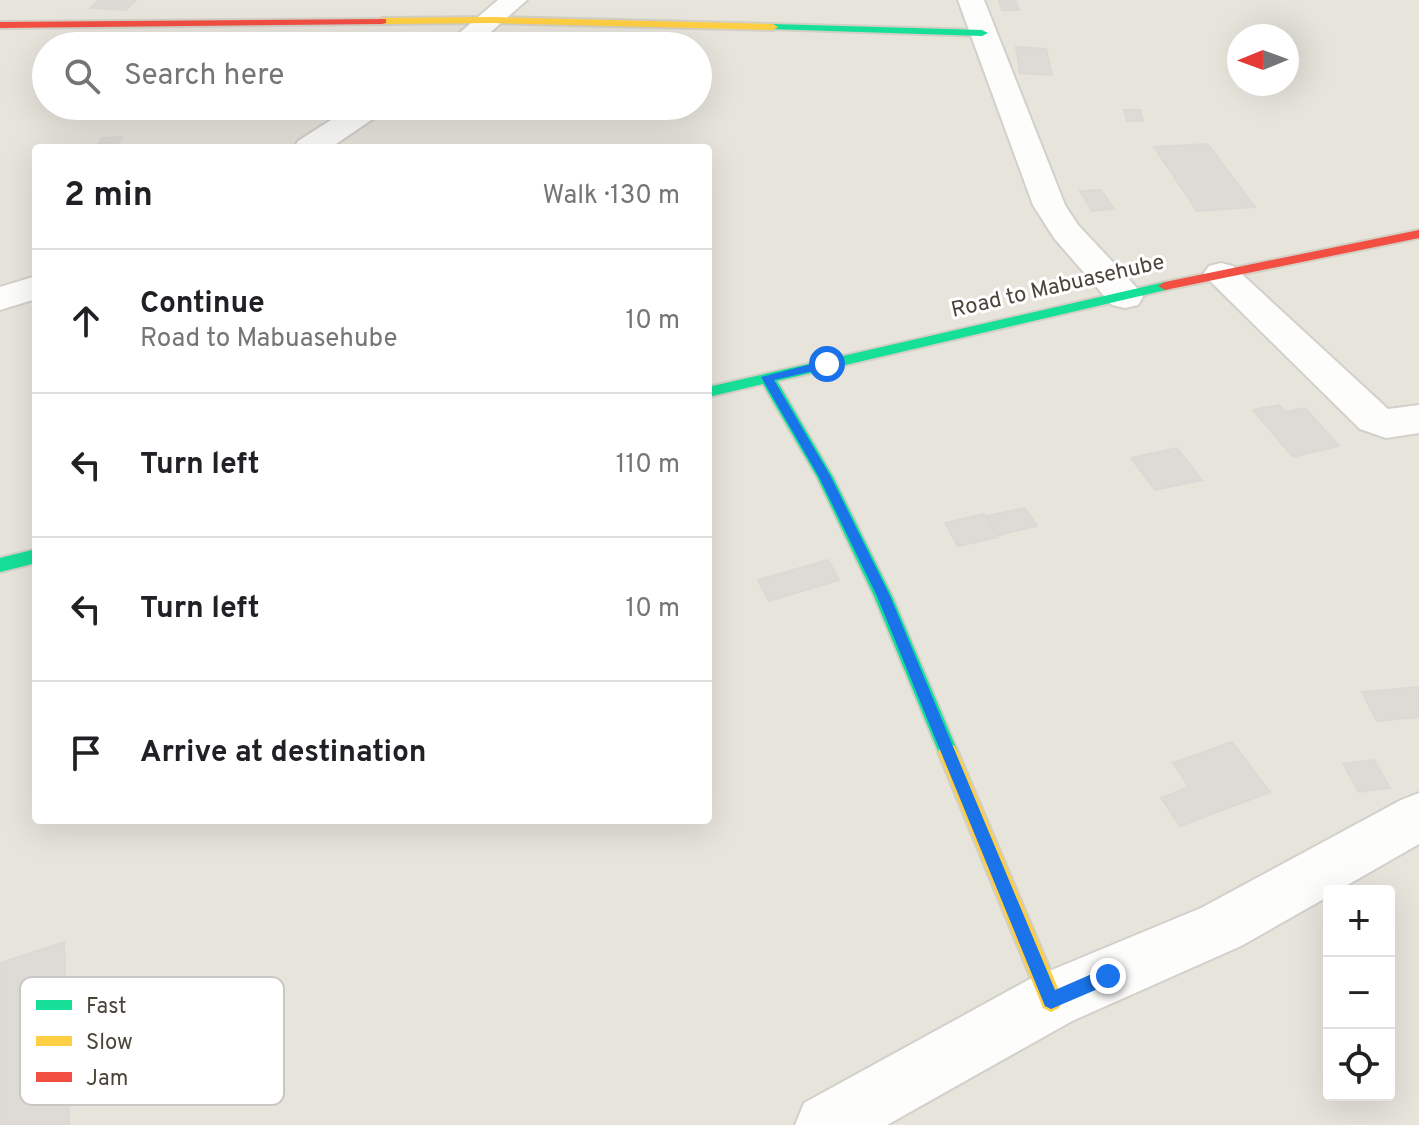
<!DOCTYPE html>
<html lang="en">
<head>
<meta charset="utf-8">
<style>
  body { margin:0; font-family:Overpass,sans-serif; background:#f2f2f2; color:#202124 }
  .controls { position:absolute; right:24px; bottom:24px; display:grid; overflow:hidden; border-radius:8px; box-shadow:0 8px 32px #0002 }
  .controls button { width:72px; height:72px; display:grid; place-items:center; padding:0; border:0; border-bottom:2px solid #e0e0e0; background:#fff; color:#202124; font:40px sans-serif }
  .compass { position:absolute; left:1227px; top:24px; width:72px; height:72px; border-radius:50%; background:#fff; box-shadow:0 8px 32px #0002; rotate:269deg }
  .stop { position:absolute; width:24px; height:24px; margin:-18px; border:6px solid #1a73e8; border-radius:50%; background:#fff }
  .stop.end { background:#1a73e8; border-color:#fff; box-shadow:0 2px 8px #0008 }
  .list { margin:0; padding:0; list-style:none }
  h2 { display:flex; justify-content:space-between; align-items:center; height:104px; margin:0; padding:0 32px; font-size:34px }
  h2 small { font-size:26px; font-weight:400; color:#757577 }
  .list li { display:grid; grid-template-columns:52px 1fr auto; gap:24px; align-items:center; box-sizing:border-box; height:144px; padding:0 32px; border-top:2px solid #e0e0e0 }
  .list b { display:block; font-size:30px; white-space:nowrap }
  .list p { margin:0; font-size:26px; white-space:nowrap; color:#757577 }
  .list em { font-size:26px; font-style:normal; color:#757577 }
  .icon { flex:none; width:44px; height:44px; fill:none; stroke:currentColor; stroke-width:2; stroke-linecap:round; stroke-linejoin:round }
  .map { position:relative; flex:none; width:1419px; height:1125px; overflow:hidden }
  .search { position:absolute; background:#fff; box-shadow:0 8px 32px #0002; left:32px; top:32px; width:680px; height:88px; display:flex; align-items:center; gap:20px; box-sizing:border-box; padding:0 28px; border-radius:44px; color:#757577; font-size:30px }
  .panel { position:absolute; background:#fff; box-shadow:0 8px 32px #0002; left:32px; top:144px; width:680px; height:680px; border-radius:8px }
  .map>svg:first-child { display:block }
  .residential { fill:#e7e4dc; fill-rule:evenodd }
  .building { fill:#dedbd6; stroke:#dcd9d4; stroke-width:2 }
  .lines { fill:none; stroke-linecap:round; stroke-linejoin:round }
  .street-casing { stroke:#d2d0cb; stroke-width:4 }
  .fast-casing { stroke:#d3cfc5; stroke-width:4 }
  .slow-casing { stroke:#d3cfc5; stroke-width:4 }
  .jam-casing { stroke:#d3cfc5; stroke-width:4 }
  .street { fill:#fdfdfc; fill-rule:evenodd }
  .fast { fill:#16e098; fill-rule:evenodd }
  .slow { fill:#ffcf43; fill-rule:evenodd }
  .jam { fill:#f24e42; fill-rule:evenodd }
  .route { fill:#1a73e8 }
  .labels { text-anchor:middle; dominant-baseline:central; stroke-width:6; stroke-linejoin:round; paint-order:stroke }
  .street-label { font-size:22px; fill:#4b4439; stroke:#fff }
  .key { fill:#fff; stroke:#c9c7c4; stroke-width:2 }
  .key-label { font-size:22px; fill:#4b4439 }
</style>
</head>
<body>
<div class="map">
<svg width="1419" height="1125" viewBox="0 0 1419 1125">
  <rect width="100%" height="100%" fill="#f4f2ee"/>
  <path class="residential" d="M0,0H1419V1125H0ZM1239,36H1287V84H1239ZM46,46H698V106H46ZM36,148H708V820H36ZM1329,891H1389V1095H1329Z"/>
  <path class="building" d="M99,0H136L126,10L90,8Z
    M999,0H1015L1019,10H1002Z
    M1016,47L1046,49L1052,75L1020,73Z
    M1124,110H1140L1143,121H1127Z
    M122,137L116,148H97L102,138Z
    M1208,144L1255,207L1197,211L1154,147Z
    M1101,190L1114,209L1092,211L1080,191Z
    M1279,405L1285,412L1305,408L1339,446L1293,457L1253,410Z
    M1177,448L1202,480L1155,490L1131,458Z
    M1025,508L1037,526L998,535L987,516Z
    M984,514L998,537L958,546L945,523Z
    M828,560L839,580L769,601L758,580Z
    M1419,687V717L1377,721L1362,692Z
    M1232,742L1270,792L1180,826L1161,798L1189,787L1173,763Z
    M1374,760L1390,788L1359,792L1343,764Z
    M64,942L69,1125H0V963Z"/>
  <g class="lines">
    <g class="street-casing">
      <path id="street" d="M498,0H527L475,46H444Z
        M958,0H984L1065,205L1078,225L1138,289L1143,297L1138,305L1125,308L1112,305L1054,238L1033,205Z
        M353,106H388L383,112L330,148H294L298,141Z
        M1221,263L1233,266L1388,409L1419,405V433L1386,438L1360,429L1209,280L1204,273L1209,266Z
        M36,276V299L0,310V287Z
        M1419,793V844L1337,891H1329V896L1241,946L1072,1021L887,1125H795L804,1103L1030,979L1201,908L1401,800Z"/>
    </g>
    <g class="fast-casing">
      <path id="fast" d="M773,24L982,30L988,33L982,36L769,29V25Z
        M1165,282L1172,286L1170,289L777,381L833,477L892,596L958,752L955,758L948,761L941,758L874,596L817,477L763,384L708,397V387Z
        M36,549V563L0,572V558Z"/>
    </g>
    <g class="slow-casing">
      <path id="slow" d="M493,17L773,24L778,27L773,30L493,23L382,24L377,21L382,18Z
        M948,743L955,746L958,752L1063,1000L1059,1008L1051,1012L1043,1008L938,752L941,746Z"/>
    </g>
    <g class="jam-casing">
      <path id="jam" d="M386,19V23L382,24L0,28V22Z
        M1419,230V238L1165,290L1158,286L1165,282Z"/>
    </g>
    <use href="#street" class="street"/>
    <use href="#fast" class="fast"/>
    <use href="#slow" class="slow"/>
    <use href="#jam" class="jam"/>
  </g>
  <path class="route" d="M827,360L831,361V367L774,380L831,477L890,596L1055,990L1108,967L1114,970L1116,976L1114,982L1051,1009L1045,1006L877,596L819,477L761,377Z"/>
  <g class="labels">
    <g class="street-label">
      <text transform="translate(1058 287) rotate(-13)">Road to Mabuasehube</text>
    </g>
  </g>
  <rect x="20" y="977" width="264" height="128" rx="12" class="key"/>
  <rect x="36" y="1000" width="36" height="10" fill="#16e098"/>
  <rect x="36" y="1036" width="36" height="10" fill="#ffcf43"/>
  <rect x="36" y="1072" width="36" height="10" fill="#f24e42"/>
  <g class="key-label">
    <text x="86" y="1013">Fast</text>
    <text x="86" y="1049">Slow</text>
    <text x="86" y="1085">Jam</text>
  </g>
</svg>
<div class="controls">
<button>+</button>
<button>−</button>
<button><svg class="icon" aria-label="locate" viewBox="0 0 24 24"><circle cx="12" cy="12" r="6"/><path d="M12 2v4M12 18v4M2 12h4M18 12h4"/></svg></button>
</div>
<svg class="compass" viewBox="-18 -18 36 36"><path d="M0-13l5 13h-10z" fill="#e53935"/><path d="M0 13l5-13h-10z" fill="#757577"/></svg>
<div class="stop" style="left:827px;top:364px"></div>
<div class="stop end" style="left:1108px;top:976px"></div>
<div class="search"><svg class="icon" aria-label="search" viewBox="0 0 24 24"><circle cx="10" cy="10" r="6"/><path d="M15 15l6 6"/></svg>Search here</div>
<section class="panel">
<h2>2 min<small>Walk · 130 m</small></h2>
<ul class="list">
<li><svg class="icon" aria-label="ahead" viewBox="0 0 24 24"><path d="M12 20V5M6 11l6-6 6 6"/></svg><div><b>Continue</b><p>Road to Mabuasehube</p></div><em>10 m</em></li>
<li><svg class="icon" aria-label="left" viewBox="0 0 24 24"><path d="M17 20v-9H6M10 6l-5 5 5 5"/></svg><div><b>Turn left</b></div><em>110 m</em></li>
<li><svg class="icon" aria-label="left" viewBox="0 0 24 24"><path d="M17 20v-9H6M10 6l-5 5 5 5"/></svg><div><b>Turn left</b></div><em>10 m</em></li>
<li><svg class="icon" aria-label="arrive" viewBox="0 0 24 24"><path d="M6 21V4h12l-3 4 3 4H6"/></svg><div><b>Arrive at destination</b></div></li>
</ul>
</section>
</div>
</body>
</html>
